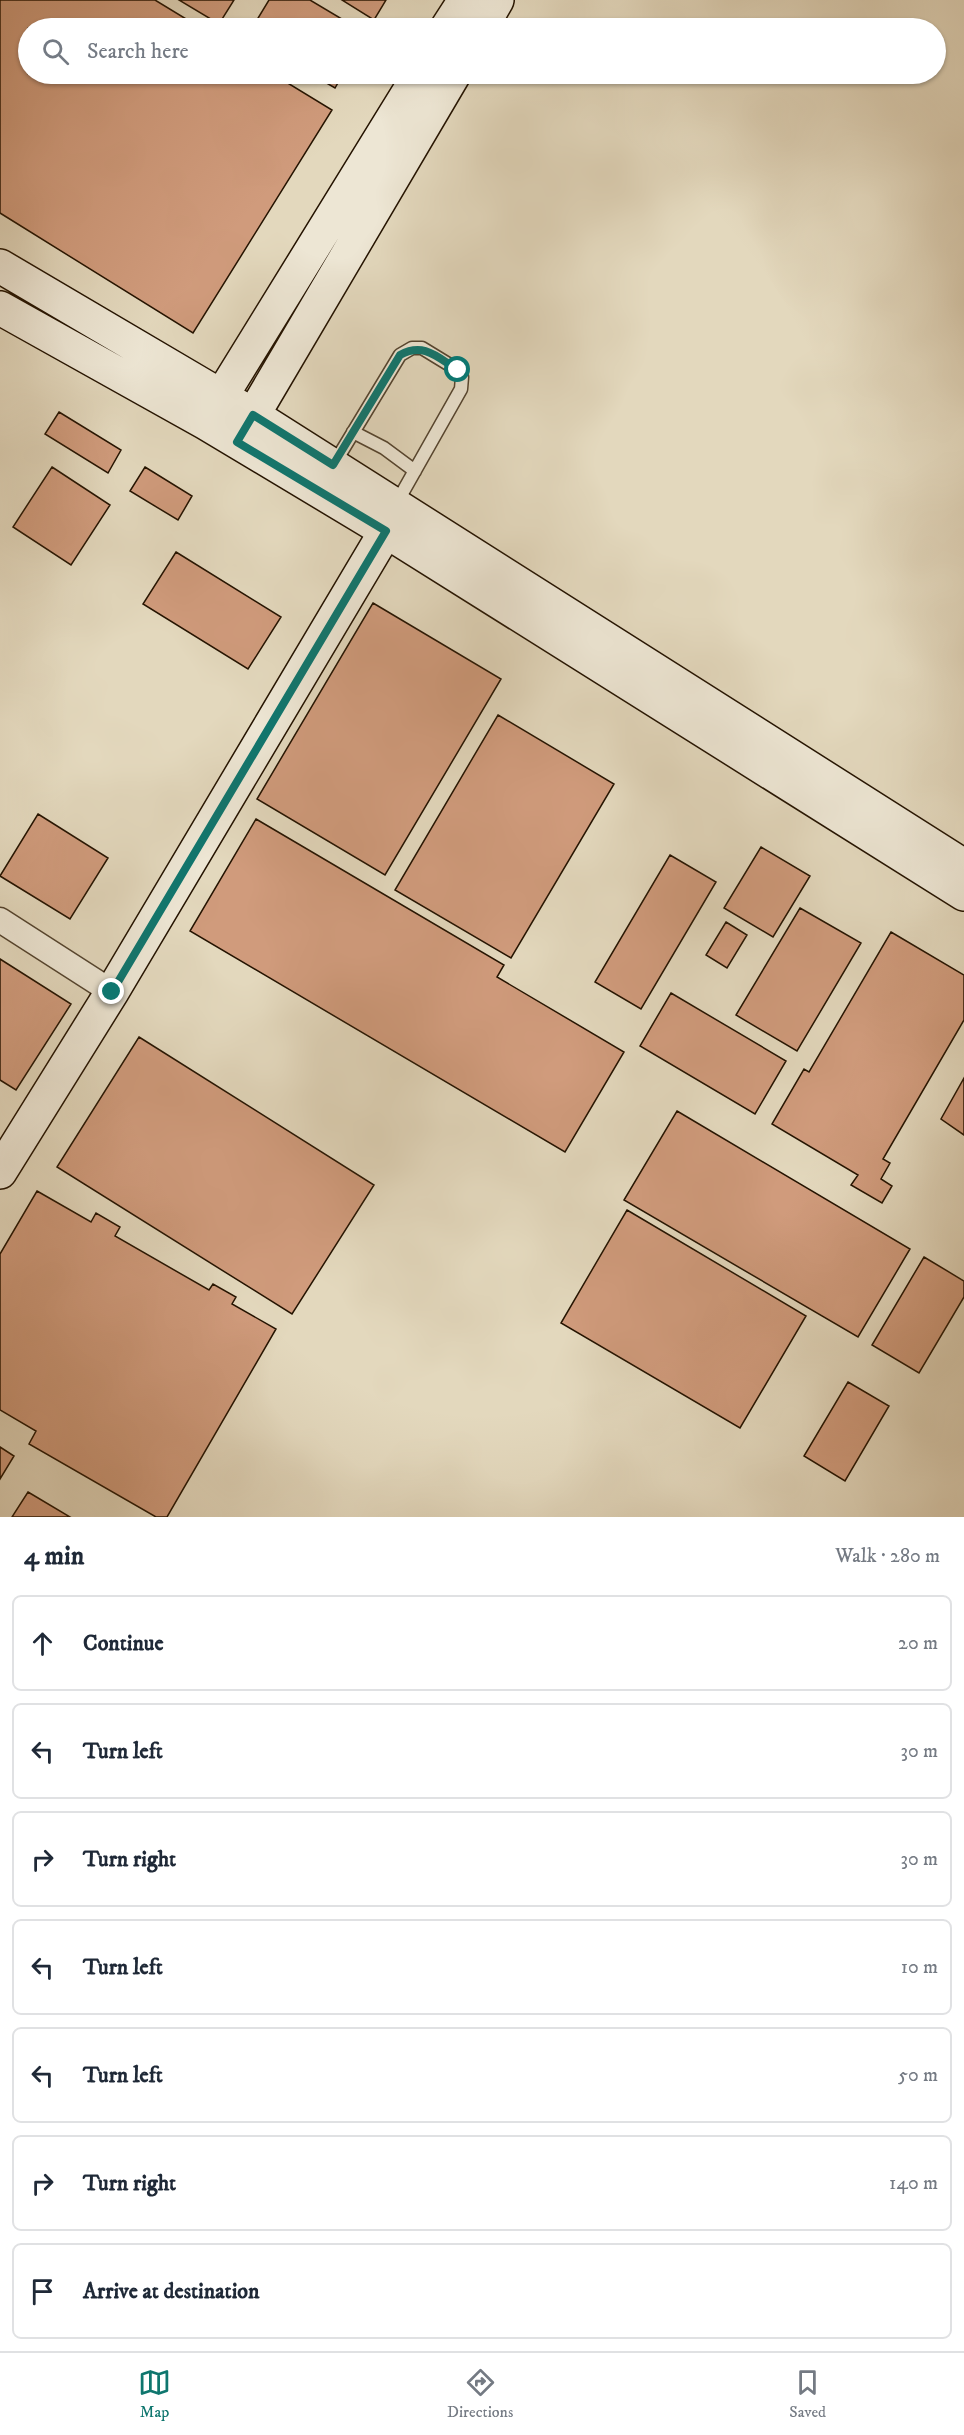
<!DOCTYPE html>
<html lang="en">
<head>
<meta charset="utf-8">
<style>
  body { margin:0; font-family:"IM FELL DW Pica",serif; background:#f2f2f3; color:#1f2937 }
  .stop { position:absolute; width:18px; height:18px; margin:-14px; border:4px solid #0f766e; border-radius:50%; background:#fff }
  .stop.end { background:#0f766e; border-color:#fff; box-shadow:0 2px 6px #0008 }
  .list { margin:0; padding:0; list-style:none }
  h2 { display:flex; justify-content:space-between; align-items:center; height:78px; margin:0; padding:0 24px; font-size:26px }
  h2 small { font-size:20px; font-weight:400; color:#747a83 }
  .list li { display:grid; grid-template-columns:39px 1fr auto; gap:18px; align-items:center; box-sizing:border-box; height:96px; margin:0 12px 12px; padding:0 12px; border:2px solid #e0e1e3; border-radius:9px }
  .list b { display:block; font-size:22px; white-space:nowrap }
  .list em { font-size:20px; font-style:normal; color:#747a83 }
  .icon { flex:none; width:33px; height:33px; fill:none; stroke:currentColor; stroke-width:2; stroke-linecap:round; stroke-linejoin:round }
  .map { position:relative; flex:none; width:964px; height:1517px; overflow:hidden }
  .search { position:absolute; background:#fff; box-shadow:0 2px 4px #0004; left:18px; right:18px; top:18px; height:66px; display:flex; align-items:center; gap:15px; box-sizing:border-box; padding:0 21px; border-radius:33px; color:#747a83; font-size:22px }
  .sheet { height:834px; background:#fff }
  nav { display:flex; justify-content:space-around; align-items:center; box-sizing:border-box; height:84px; border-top:2px solid #e0e1e3; background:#fff; font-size:16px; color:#747a83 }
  nav a { display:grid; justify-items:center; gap:3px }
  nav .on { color:#0f766e }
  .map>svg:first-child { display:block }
  .building { fill:#d09b7c; stroke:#241300; stroke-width:1.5 }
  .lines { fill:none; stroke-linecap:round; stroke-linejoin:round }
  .lane-casing { stroke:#54442f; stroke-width:15 }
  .street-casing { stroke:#54442f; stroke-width:27 }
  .secondary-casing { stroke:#241300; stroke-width:36 }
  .lane { stroke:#ede6d4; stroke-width:12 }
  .street { stroke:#ede6d4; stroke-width:24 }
  .secondary { stroke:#ede6d4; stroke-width:33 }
  .route { stroke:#0f766e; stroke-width:8 }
</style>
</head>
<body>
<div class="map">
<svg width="964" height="1517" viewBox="0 0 964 1517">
  <rect width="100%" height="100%" fill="#e3d8bd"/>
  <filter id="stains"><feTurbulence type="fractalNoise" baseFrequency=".00333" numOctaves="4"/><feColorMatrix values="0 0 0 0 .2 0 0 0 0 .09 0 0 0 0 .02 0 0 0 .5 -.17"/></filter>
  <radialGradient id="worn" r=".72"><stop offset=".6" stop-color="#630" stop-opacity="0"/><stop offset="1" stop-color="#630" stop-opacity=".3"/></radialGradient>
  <path class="building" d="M0,0H155L201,28H28V74H273L332,110L193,333L0,213Z
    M179,0H234L219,24Z
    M269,0H310L357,28H252Z
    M342,0H386L374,20Z
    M311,74H343L335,88Z
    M59,412L121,450L108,473L45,434Z
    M52,467L110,505L71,565L13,527Z
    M145,467L192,496L178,520L130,491Z
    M176,552L281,617L248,669L143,604Z
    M373,603L501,679L385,875L257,799Z
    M498,715L614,784L511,958L395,890Z
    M38,814L108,858L70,919L0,876Z
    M256,819L504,965L497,977L624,1052L565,1152L190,931Z
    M761,847L810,876L773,937L724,908Z
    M670,855L716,882L641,1009L595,982Z
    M800,908L861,943L797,1051L736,1015Z
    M726,922L747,935L727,968L706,955Z
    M891,932L964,975V1020L883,1159L890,1163L881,1179L892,1186L882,1203L851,1185L858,1175L772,1124L804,1069L809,1072Z
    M0,959L71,1004L16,1090L0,1080Z
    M671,993L786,1061L755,1114L640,1046Z
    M139,1037L374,1185L292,1314L57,1167Z
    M964,1078V1135L941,1119Z
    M677,1111L910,1249L858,1337L624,1200Z
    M37,1191L91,1222L96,1213L120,1227L115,1236L209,1290L213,1284L236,1297L232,1304L276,1329L167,1517H156L29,1444L36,1431L0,1410V1254Z
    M627,1210L806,1316L740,1428L561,1323Z
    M924,1257L964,1281V1297L919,1373L872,1345Z
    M848,1382L889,1406L845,1481L804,1456Z
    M0,1447L14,1456L0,1479Z
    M28,1492L70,1517H12Z"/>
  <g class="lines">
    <g class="lane-casing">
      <path id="lane" d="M353,432L384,448L415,471
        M334,464L400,355L412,348H422L458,370L462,377L461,389L396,504"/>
    </g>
    <g class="street-casing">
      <path id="street" d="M0,920L112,992"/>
    </g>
    <g class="secondary-casing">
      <path id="secondary" d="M447,28L465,0
        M481,28L497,0
        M0,266L253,415L964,866
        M0,308L206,423L386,531L964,894
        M211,413L420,74
        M242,434L454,74
        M0,1172L112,992L386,531"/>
    </g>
    <use href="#lane" class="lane"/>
    <use href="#street" class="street"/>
    <use href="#secondary" class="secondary"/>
  </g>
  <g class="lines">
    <path class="route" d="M112,992L386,531L237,442L253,415L333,465L400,355C424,342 437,357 458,370"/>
  </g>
  <rect width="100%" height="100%" filter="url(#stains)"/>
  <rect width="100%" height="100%" fill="url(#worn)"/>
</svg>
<div class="stop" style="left:458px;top:370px"></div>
<div class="stop end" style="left:112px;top:992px"></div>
<div class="search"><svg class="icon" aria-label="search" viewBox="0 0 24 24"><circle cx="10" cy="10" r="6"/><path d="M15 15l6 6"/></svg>Search here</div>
</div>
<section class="sheet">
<h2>4 min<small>Walk · 280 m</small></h2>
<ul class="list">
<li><svg class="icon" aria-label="ahead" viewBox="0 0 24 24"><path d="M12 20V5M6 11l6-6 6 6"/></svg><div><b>Continue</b></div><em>20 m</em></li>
<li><svg class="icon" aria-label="left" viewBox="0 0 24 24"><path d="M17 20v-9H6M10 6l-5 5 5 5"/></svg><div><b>Turn left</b></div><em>30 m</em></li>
<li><svg class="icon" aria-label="right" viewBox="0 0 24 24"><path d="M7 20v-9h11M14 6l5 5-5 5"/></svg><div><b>Turn right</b></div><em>30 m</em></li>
<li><svg class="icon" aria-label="left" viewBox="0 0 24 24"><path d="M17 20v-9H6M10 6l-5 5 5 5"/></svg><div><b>Turn left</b></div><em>10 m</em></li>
<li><svg class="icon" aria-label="left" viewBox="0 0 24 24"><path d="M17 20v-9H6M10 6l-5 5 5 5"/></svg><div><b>Turn left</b></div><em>50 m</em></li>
<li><svg class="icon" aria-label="right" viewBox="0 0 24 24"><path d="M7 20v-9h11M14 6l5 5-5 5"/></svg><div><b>Turn right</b></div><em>140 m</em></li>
<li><svg class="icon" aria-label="arrive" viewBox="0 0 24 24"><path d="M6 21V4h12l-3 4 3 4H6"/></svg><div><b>Arrive at destination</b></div></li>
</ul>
</section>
<nav>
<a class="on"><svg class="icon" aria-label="map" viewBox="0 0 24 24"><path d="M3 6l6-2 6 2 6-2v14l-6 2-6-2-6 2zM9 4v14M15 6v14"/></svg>Map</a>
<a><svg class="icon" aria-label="directions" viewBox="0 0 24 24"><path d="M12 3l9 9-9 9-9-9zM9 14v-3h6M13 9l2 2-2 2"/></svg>Directions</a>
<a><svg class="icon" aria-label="saved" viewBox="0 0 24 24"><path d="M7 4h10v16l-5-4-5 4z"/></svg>Saved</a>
</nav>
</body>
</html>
